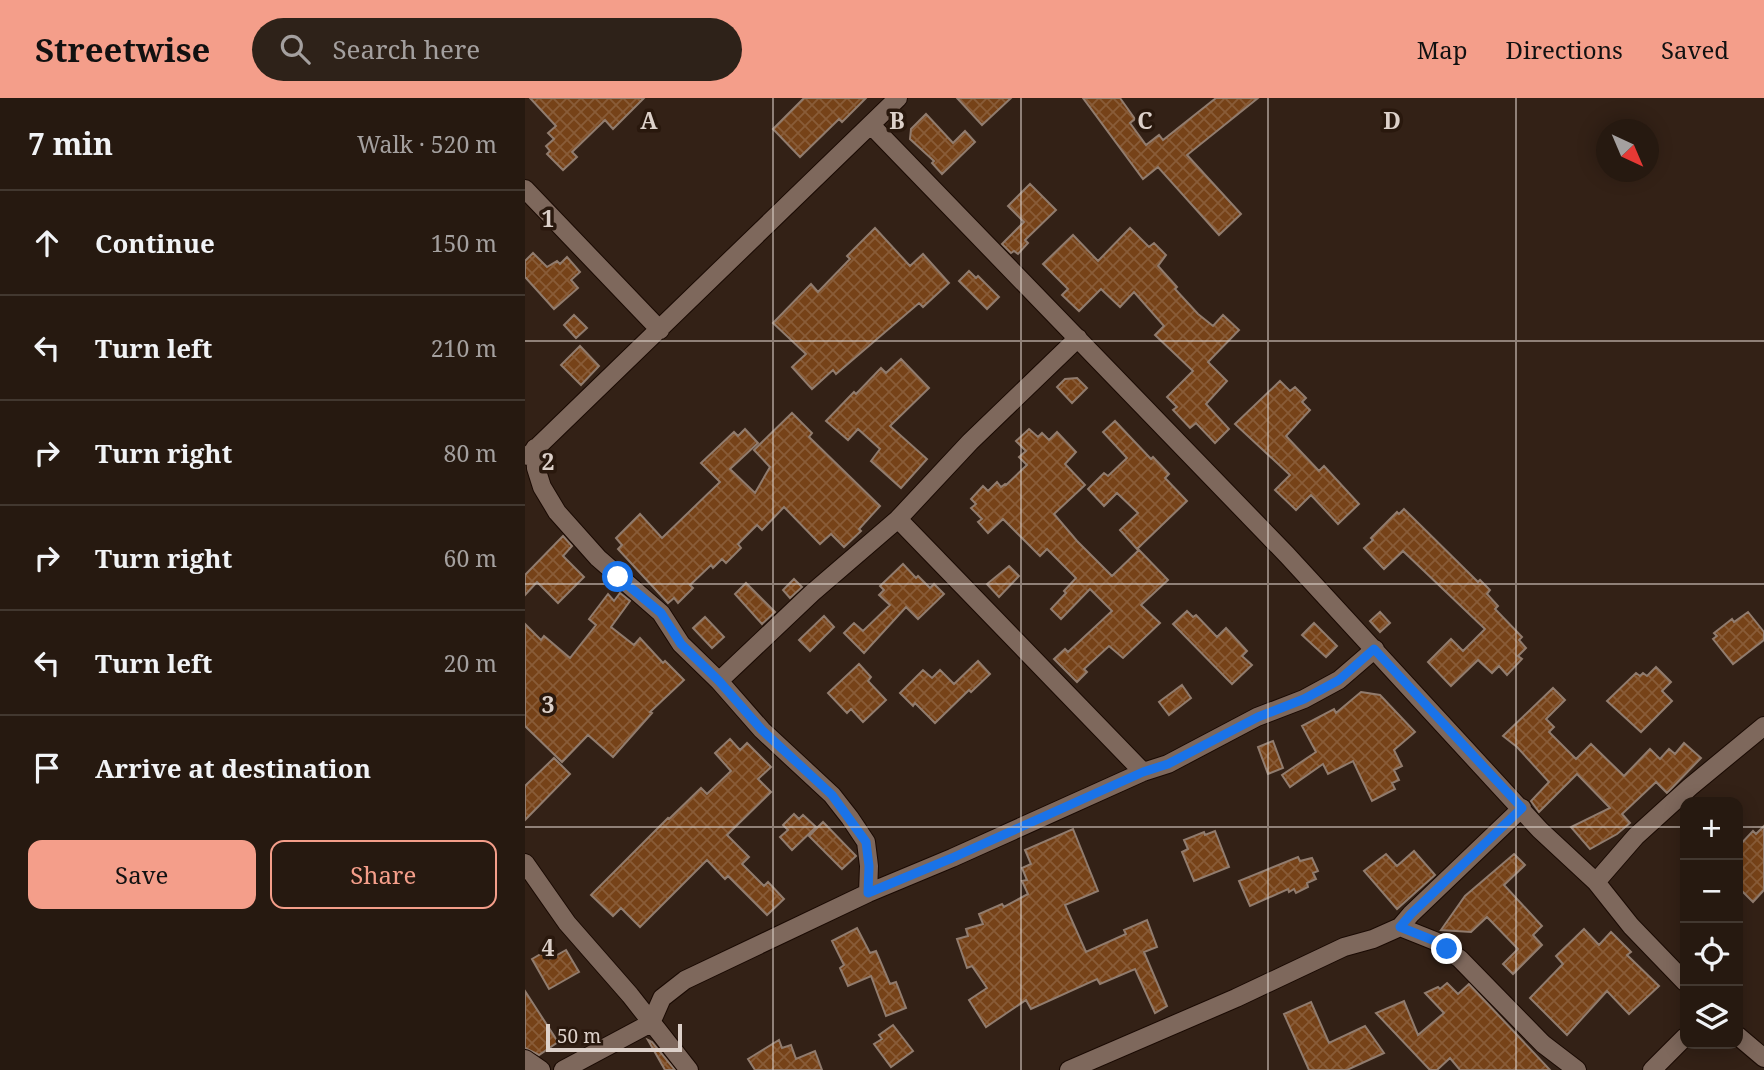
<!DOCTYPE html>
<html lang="en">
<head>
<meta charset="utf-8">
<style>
  body { margin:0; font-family:"Noto Serif",serif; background:#2e2219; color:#f1f3f6 }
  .controls { position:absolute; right:21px; bottom:21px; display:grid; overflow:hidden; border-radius:14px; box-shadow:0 4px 18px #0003 }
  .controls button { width:63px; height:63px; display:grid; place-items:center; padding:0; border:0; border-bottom:2px solid #423830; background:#261910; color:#f1f3f6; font:35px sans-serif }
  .compass { position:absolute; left:1071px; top:21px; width:63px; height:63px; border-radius:50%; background:#261910; box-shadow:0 4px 18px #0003; rotate:136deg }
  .scale { position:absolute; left:21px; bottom:18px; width:136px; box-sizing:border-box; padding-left:7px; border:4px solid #ddd1ca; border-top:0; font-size:19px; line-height:24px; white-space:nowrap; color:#ddd1ca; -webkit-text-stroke:5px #29180d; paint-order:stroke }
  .stop { position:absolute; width:21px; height:21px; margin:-16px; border:5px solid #1a73e8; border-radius:50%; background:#fff }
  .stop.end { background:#1a73e8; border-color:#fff; box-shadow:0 2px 7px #0008 }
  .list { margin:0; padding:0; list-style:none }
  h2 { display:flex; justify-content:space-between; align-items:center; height:91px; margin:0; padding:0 28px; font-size:30px }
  h2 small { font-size:23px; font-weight:400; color:#a4a09f }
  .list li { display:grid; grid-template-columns:46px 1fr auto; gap:21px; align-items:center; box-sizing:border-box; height:105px; padding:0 28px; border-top:2px solid #423830 }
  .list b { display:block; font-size:26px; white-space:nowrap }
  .list em { font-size:23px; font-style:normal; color:#a4a09f }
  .actions { display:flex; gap:14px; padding:21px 28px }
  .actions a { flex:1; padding:16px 0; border:2px solid #f49e8a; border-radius:14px; text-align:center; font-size:24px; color:#f49e8a }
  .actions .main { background:#f49e8a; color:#111 }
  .icon { flex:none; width:38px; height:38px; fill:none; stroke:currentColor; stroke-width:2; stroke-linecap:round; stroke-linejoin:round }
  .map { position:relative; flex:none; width:1239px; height:972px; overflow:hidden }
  header { display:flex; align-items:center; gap:42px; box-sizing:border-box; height:98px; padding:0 35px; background:#f49e8a; color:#111 }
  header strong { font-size:33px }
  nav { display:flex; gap:38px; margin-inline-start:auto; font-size:24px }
  .search { width:490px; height:63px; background:#2e2219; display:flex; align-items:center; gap:18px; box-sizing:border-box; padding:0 24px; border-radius:38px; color:#a4a09f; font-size:26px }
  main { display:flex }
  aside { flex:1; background:#261910 }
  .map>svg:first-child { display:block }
  .building { fill:url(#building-cross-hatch); stroke:#917c6e; stroke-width:2 }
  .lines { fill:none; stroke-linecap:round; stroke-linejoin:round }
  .minor-casing { stroke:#1a0a03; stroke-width:20 }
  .minor { stroke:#7e685c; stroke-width:18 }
  .route { stroke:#1a73e8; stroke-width:9 }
  .grid { fill:none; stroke:#ddd1ca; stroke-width:2; stroke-opacity:0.55 }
  .grid-label { font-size:23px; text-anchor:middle; font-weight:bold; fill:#ddd1ca; stroke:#29180d; stroke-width:7; stroke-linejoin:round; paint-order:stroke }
</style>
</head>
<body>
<header>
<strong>Streetwise</strong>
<div class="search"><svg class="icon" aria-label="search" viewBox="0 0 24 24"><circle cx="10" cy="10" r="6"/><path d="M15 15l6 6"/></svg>Search here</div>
<nav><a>Map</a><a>Directions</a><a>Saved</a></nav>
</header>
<main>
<aside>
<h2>7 min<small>Walk · 520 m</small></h2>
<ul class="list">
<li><svg class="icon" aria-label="ahead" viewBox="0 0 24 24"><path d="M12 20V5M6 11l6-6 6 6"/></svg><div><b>Continue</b></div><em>150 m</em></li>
<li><svg class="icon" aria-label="left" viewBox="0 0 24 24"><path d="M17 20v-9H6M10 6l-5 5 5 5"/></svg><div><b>Turn left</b></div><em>210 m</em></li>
<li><svg class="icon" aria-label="right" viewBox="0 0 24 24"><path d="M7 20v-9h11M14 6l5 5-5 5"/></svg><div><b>Turn right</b></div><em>80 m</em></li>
<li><svg class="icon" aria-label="right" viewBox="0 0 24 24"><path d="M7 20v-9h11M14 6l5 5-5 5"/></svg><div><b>Turn right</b></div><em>60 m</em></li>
<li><svg class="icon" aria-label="left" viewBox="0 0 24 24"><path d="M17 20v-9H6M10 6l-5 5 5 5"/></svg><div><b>Turn left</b></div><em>20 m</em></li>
<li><svg class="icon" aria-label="arrive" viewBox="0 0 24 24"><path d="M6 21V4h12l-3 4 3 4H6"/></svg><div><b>Arrive at destination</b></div></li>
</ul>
<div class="actions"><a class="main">Save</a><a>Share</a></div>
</aside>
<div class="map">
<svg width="1239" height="972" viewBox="0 0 1239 972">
  <defs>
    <pattern id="building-cross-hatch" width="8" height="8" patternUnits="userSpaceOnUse" patternTransform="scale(1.75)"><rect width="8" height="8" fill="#764218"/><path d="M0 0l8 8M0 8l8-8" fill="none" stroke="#895c38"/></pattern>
  </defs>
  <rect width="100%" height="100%" fill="#332116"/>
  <path class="building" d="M5,0H119L88,31L80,22L47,54L52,59L38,72L22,56L25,53L21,48L29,41L23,35L31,28Z
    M279,0H341L317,24L314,21L275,59L248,31Z
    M432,0H486L457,27Z
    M558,0H595L610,21L605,25L621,47L634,37L638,42L691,0H733L662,57L716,116L694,137L633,69L618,81Z
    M401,16L428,45L440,33L450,44L417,76L407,65L409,63L385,41L386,31Z
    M505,86L531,112L500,142L503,145L493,156L489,153L486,155L477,146L499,124L483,108Z
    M350,130L385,168L398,156L424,185L398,209L394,205L311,276L308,272L287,291L267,269L281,256L248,225L286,186L293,194L325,161L322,158Z
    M605,130L624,149L629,145L641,157L633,168L652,189L650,191L673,216L688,228L698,217L714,232L683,264L702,283L681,306L704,331L690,345L671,325L665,330L648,312L652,309L642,299L668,273L630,237L639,228L609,194L595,209L576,191L554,213L537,197L543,191L518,166L548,137L573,163Z
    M8,155L22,169L32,163L35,166L42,159L55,174L46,182L53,190L29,211L0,179V163Z
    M444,173L451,180L453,178L474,199L462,211L434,183Z
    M49,217L62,230L51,240L39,227Z
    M55,248L74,268L56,287L36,267Z
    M376,261L404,290L365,328L402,361L376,390L346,363L355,351L333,331L323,342L301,323L329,294L331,296L356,270L361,275Z
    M552,280L562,290L547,305L532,289L540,281Z
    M755,283L765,293L770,289L781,300L777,304L785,312L761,338L794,373L799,368L834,406L813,426L786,397L771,412L750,392L765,377L710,326Z
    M267,315L287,335L284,339L355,408L334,431L336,433L319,449L306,436L295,446L259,409L237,432L232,427L213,446L216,450L201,465L197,461L188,470L186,467L165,487L168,490L153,505L149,500L143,505L93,451L97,447L91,440L115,416L137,440L195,384L176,365L209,334L213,338L220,331L233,345L205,371L230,395L245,369L229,352Z
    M590,323L626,361L628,359L644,376L640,380L662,403L612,451L595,432L613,415L592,395L579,408L563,391L579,375L583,378L602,360L578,334Z
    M504,331L513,339L517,335L524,342L532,334L551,354L540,366L560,387L529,416L552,443L587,478L614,452L643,482L616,507L635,525L598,560L584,548L559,571L562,574L552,584L529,561L540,551L543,554L587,513L565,491L536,521L526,511L541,495L539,493L551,480L522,451L515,458L478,421L463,435L453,424L457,421L446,410L451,406L446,401L458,388L463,393L472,384L476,389L480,386L481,387L502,367L494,359L501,353L491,343Z
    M879,411L953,484L955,482L965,492L962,496L973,508L970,511L997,539L994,542L1001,550L993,558L997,561L982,577L974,568L967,575L953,562L926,588L903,564L926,541L938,553L960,531L878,453L859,471L839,450L848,442L846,440L872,414L874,416Z
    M38,438L47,448L38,458L59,479L33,505L12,484L0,497V477Z
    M378,466L391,480L393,478L405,490L409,486L419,496L393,521L381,509L339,555L319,535L329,525L338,533L365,507L354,497L359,492L355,488Z
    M484,468L494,478L474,499L462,486Z
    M269,481L277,489L265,500L258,492Z
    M221,485L250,514L237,526L210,496Z
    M95,495L105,503L86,529L109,547L115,540L138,565L140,563L159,582L125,614L127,615L88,659L63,637L37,664L0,628V526L16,542L19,538L45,560L71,527L64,521L83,496L89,503Z
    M662,513L668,519L671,517L692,539L701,530L722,553L717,558L727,567L707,586L648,526Z
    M855,514L865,525L855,534L845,523Z
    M1223,514L1239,534V542L1208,566L1188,541L1192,538L1189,535L1207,521L1209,524Z
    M299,518L309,529L285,553L274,542Z
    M180,519L199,539L187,550L168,530Z
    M789,525L812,548L801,559L777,537Z
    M453,563L465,576L446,594L444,592L410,625L390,605L388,608L375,595L398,572L407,580L415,572L429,586Z
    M334,566L346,579L343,583L361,602L338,624L326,611L322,615L303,595Z
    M1131,569L1146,584L1137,593L1147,603L1116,634L1082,603L1111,575L1115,578L1118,575L1122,578Z
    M657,587L666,600L644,617L634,604Z
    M1028,590L1040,602L1021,621L1029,629L1024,634L1051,661L1066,646L1099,678L1125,651L1135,661L1144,651L1150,656L1159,645L1176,660L1142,695L1131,684L1097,716L1105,725L1092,736L1065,751L1046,729L1085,710L1052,676L1014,714L1006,703L1024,684L992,649L978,638Z
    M836,594L855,597L890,634L869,652L877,668L869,672L874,682L867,685L870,691L847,703L828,663L803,676L798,666L765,689L757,677L791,654L777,628L809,611L811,615Z
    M205,641L215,652L222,645L246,669L233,681L246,694L202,737L224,759L217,766L239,788L243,784L259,801L242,817L203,778L200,781L182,762L115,829L96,810L88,818L66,797L143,720L144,721L176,690L182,696L206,673L190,655Z
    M748,643L758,670L743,676L733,649Z
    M29,660L45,676L0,722V688Z
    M269,716L274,721L278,717L291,729L267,752L255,739L263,732L258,727Z
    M298,724L331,758L317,771L284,738Z
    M1239,728V792L1228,804L1213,789V749L1228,733L1231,736Z
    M548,731L573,793L540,807L561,854L601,836L599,832L622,822L632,849L619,854L642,908L630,915L610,871L575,886L572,881L506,911L501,902L461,929L444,902L462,890L447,868L442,870L432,841L443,838L441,831L458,826L454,816L477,806L479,809L503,796L497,783L502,782L497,770L506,766L500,752Z
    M690,733L704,769L669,783L657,754L663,751L659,742L679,734L680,737Z
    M889,753L910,777L872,811L839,773L861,756L872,768Z
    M989,756L1000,767L979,787L1017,828L1008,837L1017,847L988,876L978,866L993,851L962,819L946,834L916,832L940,798Z
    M773,759L775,763L787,760L793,773L788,775L791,781L782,785L783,789L771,795L769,791L764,794L763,791L725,808L714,783Z
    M332,830L345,855L351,853L365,886L371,884L381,910L361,918L346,878L323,888L315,870L319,867L307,843Z
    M1059,831L1074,847L1086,834L1106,854L1102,857L1134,888L1104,916L1082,893L1042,937L1005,900L1038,866L1031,858Z
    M41,852L54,874L24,891L7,861L21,853L25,861Z
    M922,885L933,896L944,886L1025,972H935L925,960L912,972H905L851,915L879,903L893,937L919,915L900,895L913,889L915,891Z
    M0,893L33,944L14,957L0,950Z
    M786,904L804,945L840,928L859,955L822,972H784L759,916Z
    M368,927L388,953L366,969L349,946L357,941L354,937Z
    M123,942L127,944L150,972H140Z
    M254,942L257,950L266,947L271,961L290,953L297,972H230L223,961Z"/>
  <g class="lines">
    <g class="minor-casing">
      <path id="minor" d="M346,27L762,457L1015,732L1071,784L1106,828L1160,884
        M0,91L135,232
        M10,350L11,370L17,389L32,414L73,460L136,515L156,546L194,583L237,632L307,697L325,720L341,744L344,768L343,795
        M3,358L373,0
        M373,421L618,674
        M194,583L287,495L373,421L445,344L553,240
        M0,765L42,825L105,897L164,972
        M1071,784L1111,738L1165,689L1239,628
        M875,829L910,843L935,861L1018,946L1052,972
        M1213,938L1239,960
        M0,961L16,972
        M38,972L126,925L137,900L160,882L343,795L427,760L618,674L643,666L732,619L779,601L814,582L850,551
        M544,972L711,900L819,849L848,841L875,829L886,816L997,710
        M1127,972L1160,939"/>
    </g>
    <use href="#minor" class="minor"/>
  </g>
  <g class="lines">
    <path class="route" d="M93,479L136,515L156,546L194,583L237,632L307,697L341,744L344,768L343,795L427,760L618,674L643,666L733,619L779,601L814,582L849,551L997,710L886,816L875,829L910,843L922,851"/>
  </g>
  <path class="grid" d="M248,0V972M496,0V972M743,0V972M991,0V972M0,243H1239M0,486H1239M0,729H1160M1213,729H1239"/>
  <g class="grid-label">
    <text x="124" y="31">A</text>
    <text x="372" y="31">B</text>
    <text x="620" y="31">C</text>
    <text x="867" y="31">D</text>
    <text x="23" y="129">1</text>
    <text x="23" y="372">2</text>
    <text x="23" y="615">3</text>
    <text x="23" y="858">4</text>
  </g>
</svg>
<div class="controls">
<button>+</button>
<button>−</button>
<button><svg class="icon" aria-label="locate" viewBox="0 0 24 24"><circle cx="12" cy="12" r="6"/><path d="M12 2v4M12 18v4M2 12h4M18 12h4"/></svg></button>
<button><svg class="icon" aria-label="layers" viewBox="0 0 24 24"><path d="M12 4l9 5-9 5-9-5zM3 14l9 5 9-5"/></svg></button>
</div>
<svg class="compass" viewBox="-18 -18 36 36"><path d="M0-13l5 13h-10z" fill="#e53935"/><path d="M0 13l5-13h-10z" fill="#a4a09f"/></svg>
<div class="scale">50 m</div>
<div class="stop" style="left:93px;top:479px"></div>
<div class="stop end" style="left:922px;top:851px"></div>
</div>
</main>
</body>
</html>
